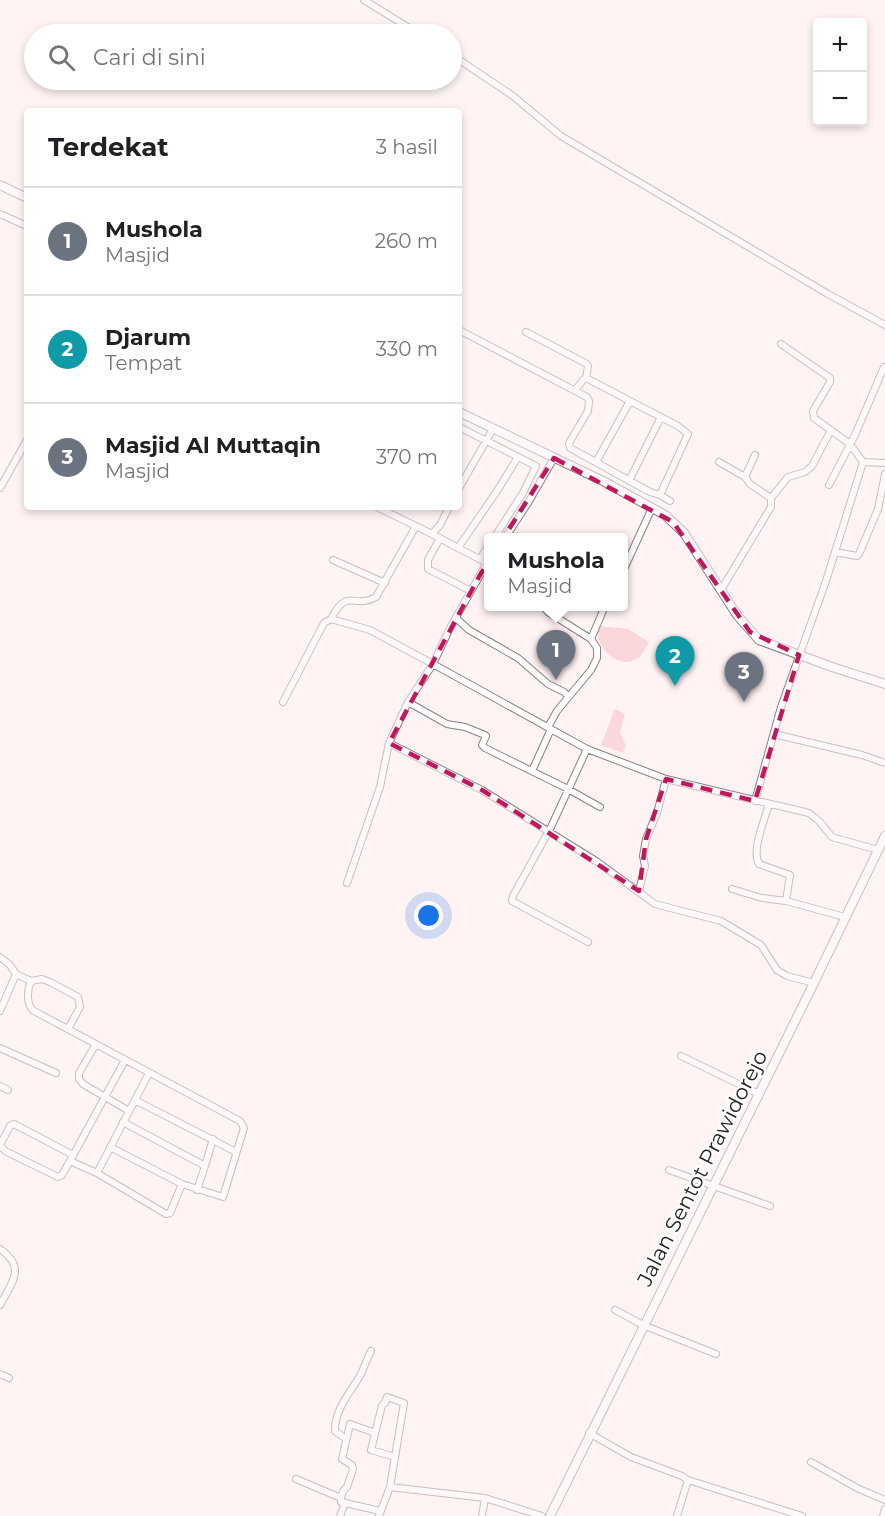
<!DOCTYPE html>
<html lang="id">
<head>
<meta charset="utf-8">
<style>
  body { margin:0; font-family:Montserrat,sans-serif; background:#f2f2f2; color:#202124 }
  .controls { position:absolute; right:18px; top:18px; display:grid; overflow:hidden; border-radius:6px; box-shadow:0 3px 9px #0003 }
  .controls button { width:54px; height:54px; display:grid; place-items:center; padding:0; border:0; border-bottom:2px solid #e0e0e0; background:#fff; color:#202124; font:30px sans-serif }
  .you { position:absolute; left:429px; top:916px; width:21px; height:21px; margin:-15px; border:4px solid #fff; border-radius:50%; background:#1a73e8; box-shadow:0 0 0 9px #1a73e833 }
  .badge { display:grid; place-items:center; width:39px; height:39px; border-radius:50%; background:#206676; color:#fff; font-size:20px; font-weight:700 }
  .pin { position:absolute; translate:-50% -50px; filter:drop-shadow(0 2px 3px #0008) }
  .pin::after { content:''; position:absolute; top:32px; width:21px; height:18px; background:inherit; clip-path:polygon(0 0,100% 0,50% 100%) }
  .popup { position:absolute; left:484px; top:533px; width:144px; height:78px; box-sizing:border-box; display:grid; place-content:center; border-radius:6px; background:#fff; filter:drop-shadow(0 2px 4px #0005); font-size:20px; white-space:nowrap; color:#757577 }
  .popup b { font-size:22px; color:#202124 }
  .popup::after { content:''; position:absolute; left:50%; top:100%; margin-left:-12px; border:12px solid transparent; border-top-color:#fff }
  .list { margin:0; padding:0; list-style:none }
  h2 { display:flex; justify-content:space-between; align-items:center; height:78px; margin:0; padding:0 24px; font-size:26px }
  h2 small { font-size:20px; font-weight:400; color:#757577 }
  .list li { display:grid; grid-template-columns:39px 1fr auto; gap:18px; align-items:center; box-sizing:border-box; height:108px; padding:0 24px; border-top:2px solid #e0e0e0 }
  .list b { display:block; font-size:22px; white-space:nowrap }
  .list p { margin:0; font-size:20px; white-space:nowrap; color:#757577 }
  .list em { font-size:20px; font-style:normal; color:#757577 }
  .icon { flex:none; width:33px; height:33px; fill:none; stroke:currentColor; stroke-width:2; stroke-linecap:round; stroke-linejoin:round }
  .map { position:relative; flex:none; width:885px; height:1516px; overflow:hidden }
  .search { position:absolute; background:#fff; box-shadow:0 3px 9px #0003; left:24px; top:24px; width:438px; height:66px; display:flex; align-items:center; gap:15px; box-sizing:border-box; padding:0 21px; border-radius:33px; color:#757577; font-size:22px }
  .panel { position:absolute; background:#fff; box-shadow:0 3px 9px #0003; left:24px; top:108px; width:438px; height:402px; border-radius:6px }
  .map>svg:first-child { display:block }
  .green { fill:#fbd7dc }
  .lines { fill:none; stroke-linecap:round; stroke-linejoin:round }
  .minor-casing { stroke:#8f7e80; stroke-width:8 }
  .tertiary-casing { stroke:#8f7e80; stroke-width:10 }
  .secondary-casing { stroke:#8f7e80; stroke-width:10 }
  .minor { stroke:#fff; stroke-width:6 }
  .tertiary { stroke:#fff; stroke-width:8 }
  .secondary { stroke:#fff; stroke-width:8 }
  .marked { fill:none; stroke:#c2185b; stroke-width:4.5; stroke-dasharray:12 8; stroke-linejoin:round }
  .labels { text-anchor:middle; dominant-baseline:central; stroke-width:5; stroke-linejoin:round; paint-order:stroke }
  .street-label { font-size:21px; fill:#282222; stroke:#fff }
</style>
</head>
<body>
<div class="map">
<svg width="885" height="1516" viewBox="0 0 885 1516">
  <rect width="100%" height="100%" fill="#fff3f4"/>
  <path class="green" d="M598,626L628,629L649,642C646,647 643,655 638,658C618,672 594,646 598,626Z
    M615,709L625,714L620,733L626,746L623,753L601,745Z"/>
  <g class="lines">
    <g class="minor-casing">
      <path id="minor" d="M364,0L419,34
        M452,55L513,96L561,136L828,294L885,325
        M0,214L27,226
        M459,330L587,397L589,401L588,411L569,443L570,448L650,492L660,495L688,434L678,426L630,401L596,462
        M526,332L587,364L588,366L586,379
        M575,390L584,379H588L630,401
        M459,427L536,466L523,493L494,538
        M719,462L745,477
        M863,462L885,463
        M629,481L661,417
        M829,485L855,435L884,367
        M0,488L27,440
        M459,488L493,429
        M660,495L670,501
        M771,498L788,477L805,472L812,466L831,430
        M377,507L432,534L440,525L449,507
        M432,534L458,548L497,491L518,457
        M440,538L428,560V569L471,591
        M505,538L528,503L554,458
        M458,548L487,563
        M835,552L857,556L859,554L878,509L885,474
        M480,559L488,546
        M333,560L385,583
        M624,569L652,508
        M721,590L771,507V498L750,484L745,477L755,455
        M543,606L548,612L591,639
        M456,618L469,630L518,658L548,684L564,692L568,696
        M331,619C348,586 353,610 376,597L416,526
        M283,702L324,623L331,619L370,630L433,664L450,628L488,561
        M408,702L447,724L465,727L485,735L486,736L482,745L485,748L568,789L600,807
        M548,727L557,711L591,670L597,658V648L591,639L605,606
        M774,734L862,755L885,763
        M389,743L482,790L596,861L655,904L721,921L761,945L777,970L787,976L814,983
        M587,749L551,827L513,896L512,901L588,942
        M532,771L551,729
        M755,801L781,707L826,581L863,462L850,444L814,418L813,411L830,382V378L781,344
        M769,804C765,819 751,851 759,864L790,875L786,901L845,917
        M347,883L380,787L389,743L408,702L433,664L587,749L666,779L809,813L819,821L832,837L878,850
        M732,889L762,898L786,901
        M639,891L645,866L643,856L646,839L657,813L666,779
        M0,957L10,965L16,974L0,1011
        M16,974L31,981L42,979L50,982L78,997L80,1007L68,1029
        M31,981C27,990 26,1005 34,1011L240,1121L244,1128L223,1197L182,1184
        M96,1044L79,1073V1079L83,1084L129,1111
        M0,1048L56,1073
        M681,1056L759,1094
        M0,1086L8,1090
        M135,1100L236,1152
        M123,1122L205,1166L197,1190
        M110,1147L182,1184L170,1213L166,1214L161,1211L97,1173L149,1073
        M70,1161L62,1175L58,1177L5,1151L0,1145L10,1126L14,1124L73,1155
        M205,1166L213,1139
        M669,1170L770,1206
        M97,1173L70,1161L125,1060
        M0,1249C26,1267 13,1281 0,1305
        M615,1310L643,1325L716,1354
        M0,1374L9,1378
        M589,1433L631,1457L682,1476L688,1480L677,1516
        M346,1439L335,1431C334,1410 351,1392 361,1374C364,1367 367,1359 371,1351
        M811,1462L859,1489L885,1500
        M296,1479L341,1498V1502L380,1511
        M688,1480L802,1516
        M390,1487L404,1403L387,1397L385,1403L382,1405L371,1450L395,1457
        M341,1498L343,1491L347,1487L353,1469L352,1465L342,1459L350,1424L375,1433
        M340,1516L345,1503
        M379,1516L390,1487L485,1498L542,1516
        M482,1516L485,1498
        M883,1516L885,1509"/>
    </g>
    <g class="tertiary-casing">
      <path id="tertiary" d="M0,185L27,198
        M459,412L605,482L665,515L684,533L737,615L759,640L832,667L885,684"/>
    </g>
    <g class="secondary-casing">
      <path id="secondary" d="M550,1516L809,993L885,836"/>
    </g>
    <use href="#minor" class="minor"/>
    <use href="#tertiary" class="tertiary"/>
    <use href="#secondary" class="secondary"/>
  </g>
  <path d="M0 0H885V1516H0ZM554,458L673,522L750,632L799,655L755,801L666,779L646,839L639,891L482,790L389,743L480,575Z" fill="#fff3f4" fill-opacity=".55" fill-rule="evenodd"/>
  <path class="marked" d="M554,458L673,522L750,632L799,655L755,801L666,779L646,839L639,891L482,790L389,743L480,575Z"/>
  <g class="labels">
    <g class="street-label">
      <text transform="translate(702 1168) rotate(-63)">Jalan Sentot Prawidorejo</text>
    </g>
  </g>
</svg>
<div class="controls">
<button>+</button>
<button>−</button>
</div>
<div class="you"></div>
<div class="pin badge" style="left:556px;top:680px;background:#6b7280">1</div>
<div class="popup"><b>Mushola</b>Masjid</div>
<div class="pin badge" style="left:675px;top:686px;background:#0f9aa8">2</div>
<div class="pin badge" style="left:744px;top:702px;background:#6b7280">3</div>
<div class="search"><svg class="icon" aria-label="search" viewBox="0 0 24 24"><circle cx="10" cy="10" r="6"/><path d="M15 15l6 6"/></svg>Cari di sini</div>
<section class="panel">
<h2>Terdekat<small>3 hasil</small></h2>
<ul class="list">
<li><span class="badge" style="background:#6b7280">1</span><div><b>Mushola</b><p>Masjid</p></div><em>260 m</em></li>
<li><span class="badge" style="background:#0f9aa8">2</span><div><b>Djarum</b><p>Tempat</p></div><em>330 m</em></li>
<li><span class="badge" style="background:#6b7280">3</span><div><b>Masjid Al Muttaqin</b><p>Masjid</p></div><em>370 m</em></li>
</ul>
</section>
</div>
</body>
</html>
